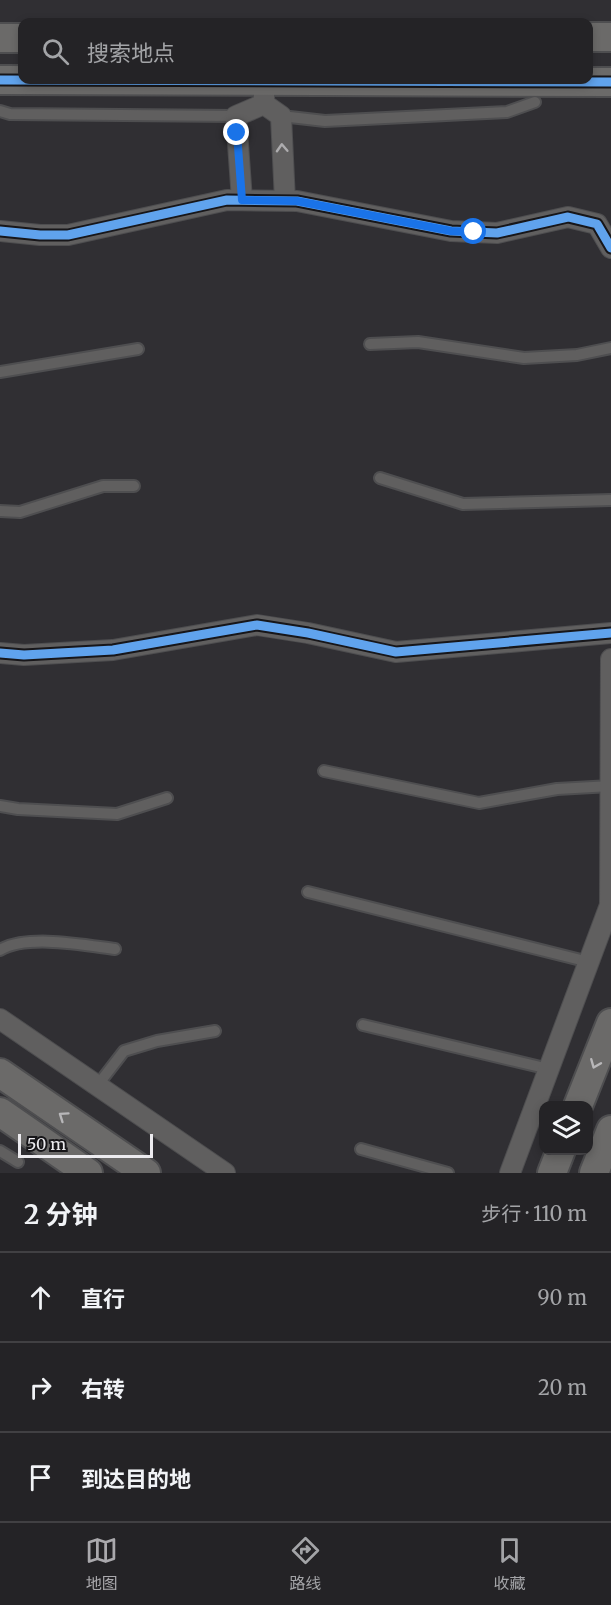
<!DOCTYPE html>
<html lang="zh">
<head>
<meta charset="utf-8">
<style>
  body { margin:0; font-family:Merriweather,"Noto Sans SC",serif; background:#302f32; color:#f1f3f6 }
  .controls { position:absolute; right:18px; bottom:18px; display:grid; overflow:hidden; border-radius:12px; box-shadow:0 3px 9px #0003 }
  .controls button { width:54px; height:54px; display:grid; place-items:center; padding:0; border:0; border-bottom:2px solid #414043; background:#242326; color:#f1f3f6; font:30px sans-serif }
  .scale { position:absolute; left:18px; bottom:15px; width:135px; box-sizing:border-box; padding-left:6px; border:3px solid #ecebef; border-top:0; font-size:16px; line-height:21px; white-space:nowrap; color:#ecebef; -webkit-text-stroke:4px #171619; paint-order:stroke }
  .stop { position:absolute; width:18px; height:18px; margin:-14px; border:4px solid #1a73e8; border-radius:50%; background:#fff }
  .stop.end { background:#1a73e8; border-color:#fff; box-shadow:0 2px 6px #0008 }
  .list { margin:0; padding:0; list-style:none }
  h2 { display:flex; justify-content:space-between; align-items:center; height:78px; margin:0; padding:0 24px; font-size:26px }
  h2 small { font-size:20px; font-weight:400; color:#a3a4a7 }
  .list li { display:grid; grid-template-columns:39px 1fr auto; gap:18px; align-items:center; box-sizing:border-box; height:90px; padding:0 24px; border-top:2px solid #414043 }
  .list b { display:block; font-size:22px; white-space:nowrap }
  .list em { font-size:20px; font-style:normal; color:#a3a4a7 }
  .icon { flex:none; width:33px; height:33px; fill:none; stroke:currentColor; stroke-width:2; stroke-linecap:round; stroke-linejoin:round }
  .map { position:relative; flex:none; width:611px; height:1173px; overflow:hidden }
  .search { position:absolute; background:#242326; box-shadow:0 3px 9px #0003; left:18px; right:18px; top:18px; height:66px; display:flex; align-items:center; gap:15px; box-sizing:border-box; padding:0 21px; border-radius:12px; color:#a3a4a7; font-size:22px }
  .sheet { height:348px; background:#242326 }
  nav { display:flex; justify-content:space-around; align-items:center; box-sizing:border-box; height:84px; border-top:2px solid #414043; background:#242326; font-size:16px; color:#a3a4a7 }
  nav a { display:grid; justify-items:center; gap:3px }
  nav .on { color:#aaa9ad }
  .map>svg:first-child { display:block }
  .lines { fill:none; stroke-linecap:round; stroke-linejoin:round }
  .lane-casing { stroke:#4e4e50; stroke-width:14 }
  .street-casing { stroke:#4e4e50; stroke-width:22 }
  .secondary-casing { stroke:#4e4e50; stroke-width:32 }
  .lane { stroke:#605f5f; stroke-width:10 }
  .street { stroke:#605f5f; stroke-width:20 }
  .secondary { stroke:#6b6a69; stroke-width:28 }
  .cycleway-casing { stroke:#171619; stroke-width:13 }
  .cycleway { stroke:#60a3ed; stroke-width:9 }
  .oneway { stroke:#adacae }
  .oneway2 { stroke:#b8b7b9 }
  .route { stroke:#1a73e8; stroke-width:8 }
</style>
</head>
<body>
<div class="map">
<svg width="611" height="1173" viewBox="0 0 611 1173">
  <rect width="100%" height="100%" fill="#302f33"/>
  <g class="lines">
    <g class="lane-casing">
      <path id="lane" d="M0,111L10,114L236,116
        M281,116L325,121L507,112L535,102
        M370,344L418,342L524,358L577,355L611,348
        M0,372L138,349
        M380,478L463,504L611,500
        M0,511L20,512L103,486H134
        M324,771L479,803L557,789L611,786
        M0,806L18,809L117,814L167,798
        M308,892L589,962
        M0,950C27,934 84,945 115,949
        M363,1025L549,1069
        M97,1086L124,1051L157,1041L215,1031
        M361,1149L448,1173
        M0,1151L18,1162"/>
    </g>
    <g class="street-casing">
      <path id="street" d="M264,104L281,116L285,201
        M242,200L236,116L264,104V81
        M0,231L40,235H68L227,200L297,201L451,231L497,233L568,217L597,224L611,248
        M0,653L24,655L113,650L257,625L308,633L396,652L611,633
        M0,1019L225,1173
        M510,1173L610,905L611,659"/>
    </g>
    <g class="secondary-casing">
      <path id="secondary" d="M588,37H611
        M0,38H22
        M0,80L611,82
        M0,1073L146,1173
        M578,1106L611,1023
        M0,1112L88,1173
        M552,1173L561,1150
        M594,1173L611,1130"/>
    </g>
    <use href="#lane" class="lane"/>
    <use href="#street" class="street"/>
    <use href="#secondary" class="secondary"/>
    <g class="cycleway-casing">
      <path id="cycleway" d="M0,80L611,82
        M0,231L40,235H68L227,200L297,201L451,231L497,233L568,217L597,224L611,248
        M0,653L24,655L113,650L257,625L308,633L396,652L611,633"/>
    </g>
    <use href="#cycleway" class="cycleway"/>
  </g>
  <defs><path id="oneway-chevron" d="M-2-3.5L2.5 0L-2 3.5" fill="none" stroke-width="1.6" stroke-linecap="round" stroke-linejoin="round" transform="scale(1.5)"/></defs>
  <use class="oneway" href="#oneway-chevron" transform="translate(282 148) rotate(-93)"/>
  <g class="oneway2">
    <use href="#oneway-chevron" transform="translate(595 1064) rotate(112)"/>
    <use href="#oneway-chevron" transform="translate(63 1116) rotate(-145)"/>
  </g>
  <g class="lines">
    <path class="route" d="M237,133L242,200L297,201L451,231L474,232"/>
  </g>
</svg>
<div class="controls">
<button><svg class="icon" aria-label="layers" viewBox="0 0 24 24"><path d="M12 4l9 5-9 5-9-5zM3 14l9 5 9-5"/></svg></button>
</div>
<div class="scale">50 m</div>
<div class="stop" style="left:474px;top:232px"></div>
<div class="stop end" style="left:237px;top:133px"></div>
<div class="search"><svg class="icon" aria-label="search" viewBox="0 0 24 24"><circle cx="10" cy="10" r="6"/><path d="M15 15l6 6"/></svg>搜索地点</div>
</div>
<section class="sheet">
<h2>2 分钟<small>步行 · 110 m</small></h2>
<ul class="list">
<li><svg class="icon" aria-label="ahead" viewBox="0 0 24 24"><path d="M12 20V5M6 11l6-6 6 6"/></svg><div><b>直行</b></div><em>90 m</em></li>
<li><svg class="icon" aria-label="right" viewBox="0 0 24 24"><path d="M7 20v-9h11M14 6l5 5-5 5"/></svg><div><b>右转</b></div><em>20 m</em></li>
<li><svg class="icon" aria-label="arrive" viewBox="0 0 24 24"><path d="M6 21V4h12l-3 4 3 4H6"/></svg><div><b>到达目的地</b></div></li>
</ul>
</section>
<nav>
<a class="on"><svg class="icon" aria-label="map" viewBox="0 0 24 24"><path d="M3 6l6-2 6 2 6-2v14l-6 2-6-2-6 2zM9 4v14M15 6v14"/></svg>地图</a>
<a><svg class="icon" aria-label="directions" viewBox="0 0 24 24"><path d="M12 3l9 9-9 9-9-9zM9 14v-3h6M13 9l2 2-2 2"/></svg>路线</a>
<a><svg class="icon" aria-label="saved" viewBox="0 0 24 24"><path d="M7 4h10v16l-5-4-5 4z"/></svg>收藏</a>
</nav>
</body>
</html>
